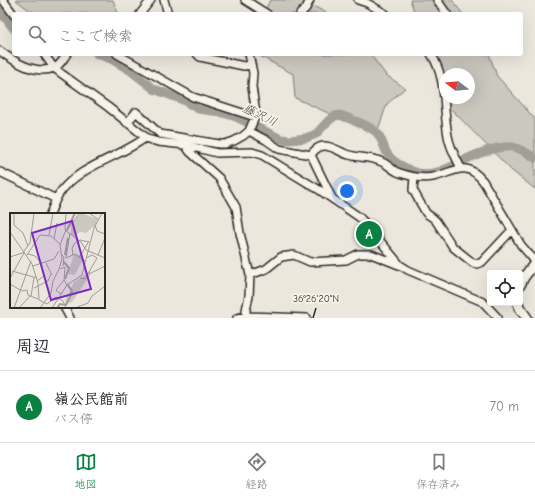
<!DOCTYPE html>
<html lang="ja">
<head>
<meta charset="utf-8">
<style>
  body { margin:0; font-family:"Comic Neue","Klee One",sans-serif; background:#f7f7f7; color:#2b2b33 }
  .controls { position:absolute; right:12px; bottom:12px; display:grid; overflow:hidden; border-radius:4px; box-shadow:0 4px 16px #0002 }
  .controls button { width:36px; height:36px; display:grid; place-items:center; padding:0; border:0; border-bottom:1px solid #e1e1e2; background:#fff; color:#2b2b33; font:20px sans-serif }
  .compass { position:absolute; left:439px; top:68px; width:36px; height:36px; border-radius:50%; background:#fff; box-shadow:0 4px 16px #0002; rotate:286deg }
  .you { position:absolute; left:347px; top:191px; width:14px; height:14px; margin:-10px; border:3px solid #fff; border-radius:50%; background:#1a73e8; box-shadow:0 0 0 6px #1a73e833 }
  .badge { display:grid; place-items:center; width:26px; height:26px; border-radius:50%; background:#0b8043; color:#fff; font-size:13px; font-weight:700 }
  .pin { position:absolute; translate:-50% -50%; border:2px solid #fff; box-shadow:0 1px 4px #0006 }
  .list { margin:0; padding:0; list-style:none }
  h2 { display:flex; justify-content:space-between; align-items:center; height:52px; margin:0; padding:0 16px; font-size:17px }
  h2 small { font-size:13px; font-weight:400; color:#7c7c81 }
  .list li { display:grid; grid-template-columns:26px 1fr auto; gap:12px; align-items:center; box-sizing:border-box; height:72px; padding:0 16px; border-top:1px solid #e1e1e2 }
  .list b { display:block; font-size:15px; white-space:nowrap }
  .list p { margin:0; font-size:13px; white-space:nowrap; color:#7c7c81 }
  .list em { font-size:13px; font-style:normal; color:#7c7c81 }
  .icon { flex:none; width:22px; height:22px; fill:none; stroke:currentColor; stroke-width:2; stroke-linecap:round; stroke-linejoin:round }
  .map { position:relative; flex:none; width:535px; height:318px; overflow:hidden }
  .search { position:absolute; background:#fff; box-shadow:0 4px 16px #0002; left:12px; right:12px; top:12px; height:44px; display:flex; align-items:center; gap:10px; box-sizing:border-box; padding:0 14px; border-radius:4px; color:#7c7c81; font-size:15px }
  .sheet { height:124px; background:#fff }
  nav { display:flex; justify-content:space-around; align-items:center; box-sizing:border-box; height:56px; border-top:1px solid #e1e1e2; background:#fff; font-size:11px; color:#7c7c81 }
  nav a { display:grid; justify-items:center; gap:2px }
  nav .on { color:#0b8043 }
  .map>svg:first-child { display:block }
  .green { fill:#cbc8bf; stroke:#7b7a75 }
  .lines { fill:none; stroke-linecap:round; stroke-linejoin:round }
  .river { stroke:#a29f98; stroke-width:9 }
  .minor-casing { stroke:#2b2b2b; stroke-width:10 }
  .major-casing { stroke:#2b2b2b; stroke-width:12 }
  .minor { stroke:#f7f3e8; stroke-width:7 }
  .major { stroke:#f7f3e8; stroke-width:9 }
  .ticks { fill:none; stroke:#2b2b2b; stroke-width:1.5 }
  .labels { text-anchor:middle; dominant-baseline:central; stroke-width:3.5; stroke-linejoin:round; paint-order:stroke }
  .water-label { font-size:12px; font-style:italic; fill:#555451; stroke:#f7f3e8 }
  .inset-river { fill:none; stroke:#a29f98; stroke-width:2 }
  .inset-road { fill:none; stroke:#9e9c96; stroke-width:1 }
  .view { fill:#7b2cbf; fill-opacity:0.15; stroke:#7b2cbf; stroke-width:2 }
  .inset-edge { fill:none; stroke:#2b2b2b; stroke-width:2 }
  .ticks-label { font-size:10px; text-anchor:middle; fill:#2b2b2b; stroke:#f7f3e8; stroke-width:3.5; stroke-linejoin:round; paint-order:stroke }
</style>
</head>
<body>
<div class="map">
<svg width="535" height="318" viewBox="0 0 535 318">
  <rect width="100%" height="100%" fill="#ebe7dd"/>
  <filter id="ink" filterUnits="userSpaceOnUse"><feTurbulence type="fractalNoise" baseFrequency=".025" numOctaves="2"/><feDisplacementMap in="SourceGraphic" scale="8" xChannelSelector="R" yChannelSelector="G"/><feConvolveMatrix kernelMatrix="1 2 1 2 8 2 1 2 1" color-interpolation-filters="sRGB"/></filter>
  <g filter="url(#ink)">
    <path class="green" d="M16,0H113L118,13L39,14L29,10Z
      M270,0H303L328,14H263Z
      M410,0H452L463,14H415Z
      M256,54H370L386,75L405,88L387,104L376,135L295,98L293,74Z
      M430,54H489L497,76L535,119V189L512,171L450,108L447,98H469V74H445V94Z"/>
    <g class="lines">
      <path class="river" d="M0,11L14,29
        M97,54L111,59L131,71L154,89L183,100L198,109L220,112L236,117L281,139L290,140L306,138L316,134L328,121L335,116L340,115C352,120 366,123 376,132C383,138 383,149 389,156C393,162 410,171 418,173C434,176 447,169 461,162C473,155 499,145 513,147C521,149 528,153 535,158"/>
      <g class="minor-casing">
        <path id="minor" d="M3,0L14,15
          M164,0L168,14
          M245,0L267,14
          M358,0L367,3L386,14
          M437,0L447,14
          M140,14L151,0
          M300,14L306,8L310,0
          M0,51C15,62 35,75 54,68C60,66 63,59 67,54
          M44,54L54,68L62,74L108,107L148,139L158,142L185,145L217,153L252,152L262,155L321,191L359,217L367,225L400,265L408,270L483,302L498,318
          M117,54L193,97L255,117
          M197,54L200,57L244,66L251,65
          M431,54C447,78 443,109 448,136C450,148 456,158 461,168
          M127,123L136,112L160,134L219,144H225L234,141L243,136L249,131L255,117L256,114L252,87L253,73L249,54
          M249,131L266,140L279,149L311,155
          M185,145L190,152L219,178L236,207L240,233L250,275L249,296L246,310V318
          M0,172L56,199
          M414,177L413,190L426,213C429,216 433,217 436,221L453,247L473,263L477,264L482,262L512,230
          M331,196L311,155C314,150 318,147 323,146C332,145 341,153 349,155C360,158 372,157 382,162C389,165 393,171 400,173C412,177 425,180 437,176C456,171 466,160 483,181L521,245L535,261
          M50,214C53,207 55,200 59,194C78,166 120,157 145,138
          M250,275L266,269L281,257L294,255L310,262L346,260L358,254H371L399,265
          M64,307L70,318
          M237,318L246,316L307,318"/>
      </g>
      <g class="major-casing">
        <path id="major" d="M520,285L524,277L535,263
          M518,303L519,307L527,318"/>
      </g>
      <use href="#minor" class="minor"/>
      <use href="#major" class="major"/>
    </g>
  </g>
  <path class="ticks" d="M313,318L316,308"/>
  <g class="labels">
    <g class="water-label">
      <text transform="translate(260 115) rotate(25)">藤沢川</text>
    </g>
  </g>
  <g transform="translate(10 213)">
    <rect width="95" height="95" fill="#ebe7dd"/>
    <path d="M71,0L87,6L86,11L76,20L70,19L64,23L61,22V12ZM64,41L72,42L73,46L65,62L58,61ZM80,58V62L62,89L56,91L55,88L64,69Z" fill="#cbc8bf"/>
    <path class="inset-river" d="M57,17L65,0M55,42L58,25M54,49L59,55L55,66M47,95L50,91L56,92L60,84L62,78L57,71"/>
    <path class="inset-road" d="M4,0V12L13,20L18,33M56,0L55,17L71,29L76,37L95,45M79,0L89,7M85,12L87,18L95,21M0,19L22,51L28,70L29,87L37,91L46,84L53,88L56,95M39,22L43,0M44,26L47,10M14,38L20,30L24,0M18,41L25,43L31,50L34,63L27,68M51,41L54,44L53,53M17,42L30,22L41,23L50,31M63,42L62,35L65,30L70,27L79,29M88,42L95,25M0,44L15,39M56,45L60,20M56,45L65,41L75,48M69,45L79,28M36,50L42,62M23,53L44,46L49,38M50,56L55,54L54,67L57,72M2,58L27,65M79,61L95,53M0,65L14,40M70,65L75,66L87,45L82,42L76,45M0,71L12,78L17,77L18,82L28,86M24,75L38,68L41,61M51,81L46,77L54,67M21,83L24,65M4,95L21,48M9,95L20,83M30,95L41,80L43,68L49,56L52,46L50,32L55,19L70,0M42,95L57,72L72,62L84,15L92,0M65,95L78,90L82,83L95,73"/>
    <path class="view" d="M62,8L81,76L41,87L22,20Z"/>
    <rect width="95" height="95" class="inset-edge"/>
  </g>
  <g class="ticks-label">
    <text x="316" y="302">36°26'20"N</text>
  </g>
</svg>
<div class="controls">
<button><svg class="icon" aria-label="locate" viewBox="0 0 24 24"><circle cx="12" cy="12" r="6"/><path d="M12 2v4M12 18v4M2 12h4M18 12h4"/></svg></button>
</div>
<svg class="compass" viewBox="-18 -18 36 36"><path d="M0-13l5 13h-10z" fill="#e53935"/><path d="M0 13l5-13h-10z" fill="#7c7c81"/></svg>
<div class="you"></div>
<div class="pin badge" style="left:369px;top:234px">A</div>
<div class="search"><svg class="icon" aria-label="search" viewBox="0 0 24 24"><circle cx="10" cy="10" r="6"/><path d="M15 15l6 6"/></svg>ここで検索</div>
</div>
<section class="sheet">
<h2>周辺<small></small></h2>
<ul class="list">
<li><span class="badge">A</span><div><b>嶺公民館前</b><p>バス停</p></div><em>70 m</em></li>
</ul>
</section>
<nav>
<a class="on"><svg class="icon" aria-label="map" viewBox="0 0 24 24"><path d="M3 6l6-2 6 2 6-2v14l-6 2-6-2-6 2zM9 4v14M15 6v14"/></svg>地図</a>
<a><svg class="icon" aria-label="directions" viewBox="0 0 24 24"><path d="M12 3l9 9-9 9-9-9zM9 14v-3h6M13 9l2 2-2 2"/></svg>経路</a>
<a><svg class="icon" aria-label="saved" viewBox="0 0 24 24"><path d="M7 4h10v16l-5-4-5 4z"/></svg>保存済み</a>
</nav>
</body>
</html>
